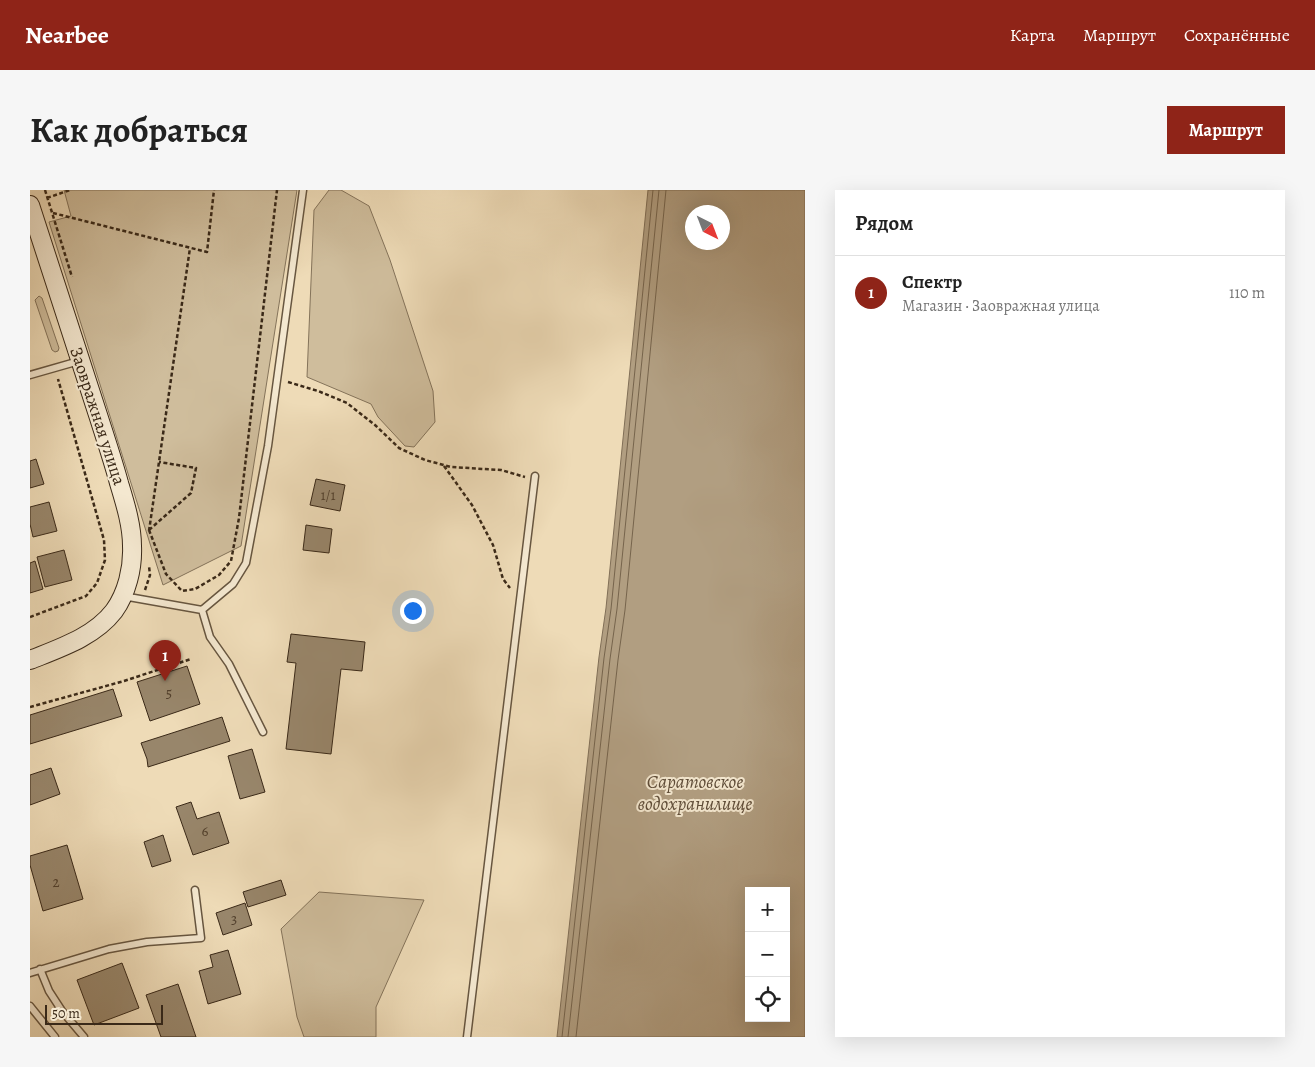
<!DOCTYPE html>
<html lang="ru">
<head>
<meta charset="utf-8">
<style>
  body { margin:0; font-family:Alegreya,serif; background:#f6f6f6; color:#222 }
  .controls { position:absolute; right:15px; bottom:15px; display:grid; overflow:hidden; border-radius:0px; box-shadow:0 5px 20px #0002 }
  .controls button { width:45px; height:45px; display:grid; place-items:center; padding:0; border:0; border-bottom:1px solid #e0e0e0; background:#fff; color:#222; font:25px sans-serif }
  .compass { position:absolute; left:655px; top:15px; width:45px; height:45px; border-radius:50%; background:#fff; box-shadow:0 5px 20px #0002; rotate:138deg }
  .scale { position:absolute; left:15px; bottom:12px; width:118px; box-sizing:border-box; padding-left:5px; border:2px solid #3a2918; border-top:0; font-size:14px; line-height:18px; white-space:nowrap; color:#3a2918; -webkit-text-stroke:4px #f4e8d0; paint-order:stroke }
  .you { position:absolute; left:382px; top:420px; width:18px; height:18px; margin:-12px; border:4px solid #fff; border-radius:50%; background:#1a73e8; box-shadow:0 0 0 8px #1a73e833 }
  .badge { display:grid; place-items:center; width:32px; height:32px; border-radius:50%; background:#8f2418; color:#fff; font-size:16px; font-weight:700 }
  .pin { position:absolute; translate:-50% -41px; filter:drop-shadow(0 1px 2px #0008) }
  .pin::after { content:''; position:absolute; top:26px; width:18px; height:15px; background:inherit; clip-path:polygon(0 0,100% 0,50% 100%) }
  .list { margin:0; padding:0; list-style:none }
  h2 { display:flex; justify-content:space-between; align-items:center; height:65px; margin:0; padding:0 20px; font-size:21px }
  h2 small { font-size:16px; font-weight:400; color:#767676 }
  .list li { display:grid; grid-template-columns:32px 1fr auto; gap:15px; align-items:center; box-sizing:border-box; height:75px; padding:0 20px; border-top:1px solid #e0e0e0 }
  .list b { display:block; font-size:19px; white-space:nowrap }
  .list p { margin:0; font-size:16px; white-space:nowrap; color:#767676 }
  .list em { font-size:16px; font-style:normal; color:#767676 }
  .icon { flex:none; width:28px; height:28px; fill:none; stroke:currentColor; stroke-width:2; stroke-linecap:round; stroke-linejoin:round }
  .map { position:relative; flex:none; width:775px; height:847px; overflow:hidden; border-radius:0px }
  header { display:flex; align-items:center; gap:30px; box-sizing:border-box; height:70px; padding:0 25px; background:#8f2418; color:#fff }
  header strong { font-size:24px }
  nav { display:flex; gap:28px; margin-inline-start:auto; font-size:18px }
  .intro { display:flex; align-items:center; justify-content:space-between; box-sizing:border-box; height:120px; padding:0 30px }
  h1 { margin:0; font-size:35px }
  .button { padding:12px 22px; border-radius:0px; background:#8f2418; color:#fff; font-size:18px; font-weight:700 }
  main { display:flex; gap:30px; padding:0 30px }
  aside { flex:1; background:#fff; border-radius:0px; box-shadow:0 5px 20px #0002 }
  .map>svg:first-child { display:block }
  .green { fill:#cfbd9c; stroke:#84735a }
  .water { fill:#b19e81; stroke:#816f57; fill-rule:evenodd }
  .lines { fill:none; stroke-linecap:round; stroke-linejoin:round }
  .shore { stroke:#76644c; stroke-width:1 }
  .building { fill:#98866b; stroke:#3a2918 }
  .lane-casing { stroke:#675640; stroke-width:9 }
  .secondary-casing { stroke:#3a2918; stroke-width:20 }
  .path { stroke:#3a2918; stroke-width:2.5; stroke-dasharray:4 2.5; stroke-linecap:butt }
  .lane { stroke:#f4e8d0; stroke-width:6 }
  .secondary { stroke:#f4e8d0; stroke-width:18 }
  .labels { text-anchor:middle; dominant-baseline:central; stroke-width:4; stroke-linejoin:round; paint-order:stroke }
  .number-label { font-size:15px; fill:#52402d }
  .street-label { font-size:18px; fill:#3a2918; stroke:#f4e8d0 }
  .water-label { font-size:19px; font-style:italic; fill:#5e4c38; stroke:#f4e8d0 }
</style>
</head>
<body>
<header>
<strong>Nearbee</strong>
<nav><a>Карта</a><a>Маршрут</a><a>Сохранённые</a></nav>
</header>
<div class="intro"><h1>Как добраться</h1><a class="button">Маршрут</a></div>
<main>
<div class="map">
<svg width="775" height="847" viewBox="0 0 775 847">
  <rect width="100%" height="100%" fill="#eedbb7"/>
  <filter id="stains"><feTurbulence type="fractalNoise" baseFrequency=".004" numOctaves="4"/><feColorMatrix values="0 0 0 0 .2 0 0 0 0 .09 0 0 0 0 .02 0 0 0 .5 -.17"/></filter>
  <radialGradient id="worn" r=".72"><stop offset=".6" stop-color="#630" stop-opacity="0"/><stop offset="1" stop-color="#630" stop-opacity=".3"/></radialGradient>
  <path class="green" d="M34,0H267L211,356L133,395L19,32L41,26Z
    M299,0H311L339,16L360,70L403,201L405,232L384,257L375,256L348,227L341,214L277,187L284,20Z
    M9,106L12,108L29,158L28,161L25,162L22,160L5,110Z
    M289,702L394,710L346,817V847H274L267,827L251,739Z"/>
  <path class="water" d="M618,0H775V847H527L569,467L576,418ZM662,22H692V52H662ZM719,701H756V828H719Z"/>
  <g class="lines">
    <path class="shore" d="M532,847L574,468L581,419L623,0
      M538,847L580,469L587,419L629,0
      M546,847L588,470L595,420L636,0"/>
  </g>
  <path class="building" d="M6,269L14,294L0,298V271Z
    M286,289L315,295L310,321L280,315Z
    M19,312L27,341L3,347L0,334V317Z
    M276,335L302,339L299,363L273,360Z
    M34,360L42,390L15,397L7,367Z
    M5,371L13,399L0,403V373Z
    M261,444L335,452L332,481L311,479L301,564L256,559L266,473L257,472Z
    M157,476L170,514L120,531L107,492Z
    M83,499L92,526L0,554V525Z
    M192,527L200,551L118,577L117,569L111,553Z
    M222,559L235,602L210,609L198,566Z
    M21,578L30,604L0,615V585Z
    M161,612L167,629L189,622L199,653L163,665L146,617Z
    M133,645L141,671L122,677L114,652Z
    M37,655L53,709L13,721L0,675V666Z
    M251,690L256,705L218,717L213,702Z
    M215,713L222,735L193,745L186,723Z
    M198,760L211,804L178,814L169,781L183,777L180,765Z
    M92,773L109,818L64,835L47,790Z
    M148,794L166,847H131L116,805Z"/>
  <g class="lines">
    <g class="lane-casing">
      <path id="lane" d="M0,185L49,171
        M93,406L172,420L180,447L199,474L233,542
        M172,420L203,394L216,373L238,256L273,0
        M10,779L19,801L32,821L54,847
        M0,783L79,759L117,752L171,748L165,700
        M0,816L25,847
        M437,847L505,286"/>
    </g>
    <g class="secondary-casing">
      <path id="secondary" d="M0,15C23,86 46,157 69,228C76,250 83,271 89,293C95,313 102,335 102,356C103,378 97,403 84,421C64,447 30,458 0,470"/>
    </g>
    <path class="path" d="M15,0L42,87
      M17,8L40,0
      M23,23L177,62L184,0
      M258,192L288,201L317,213L345,235L369,258L395,270L421,277L471,280L495,287
      M414,276L442,315L463,355L473,389L480,398
      M119,340L136,384L152,401L165,399L189,385L201,371L209,328L247,0
      M119,340L161,303L166,278L129,272
      M119,341L160,58
      M115,400L120,385L119,376
      M0,427L56,406L67,393L75,370L74,350L28,189
      M0,517L94,491L161,469"/>
    <use href="#lane" class="lane"/>
    <use href="#secondary" class="secondary"/>
  </g>
  <g class="labels">
    <g class="number-label">
      <text x="298" y="305">1/1</text>
      <text x="139" y="503">5</text>
      <text x="175" y="641">6</text>
      <text x="26" y="692">2</text>
      <text x="204" y="729">3</text>
    </g>
    <g class="street-label">
      <text transform="translate(68 226) rotate(72)">Заовражная улица</text>
    </g>
    <g class="water-label">
      <text x="665" y="592">Саратовское<tspan x="665" dy="22">водохранилище</tspan></text>
    </g>
  </g>
  <rect width="100%" height="100%" filter="url(#stains)"/>
  <rect width="100%" height="100%" fill="url(#worn)"/>
</svg>
<div class="controls">
<button>+</button>
<button>−</button>
<button><svg class="icon" aria-label="locate" viewBox="0 0 24 24"><circle cx="12" cy="12" r="6"/><path d="M12 2v4M12 18v4M2 12h4M18 12h4"/></svg></button>
</div>
<svg class="compass" viewBox="-18 -18 36 36"><path d="M0-13l5 13h-10z" fill="#e53935"/><path d="M0 13l5-13h-10z" fill="#767676"/></svg>
<div class="scale">50 m</div>
<div class="you"></div>
<div class="pin badge" style="left:135px;top:491px">1</div>
</div>
<aside>
<h2>Рядом<small></small></h2>
<ul class="list">
<li><span class="badge">1</span><div><b>Спектр</b><p>Магазин · Заовражная улица</p></div><em>110 m</em></li>
</ul>
</aside>
</main>
</body>
</html>
